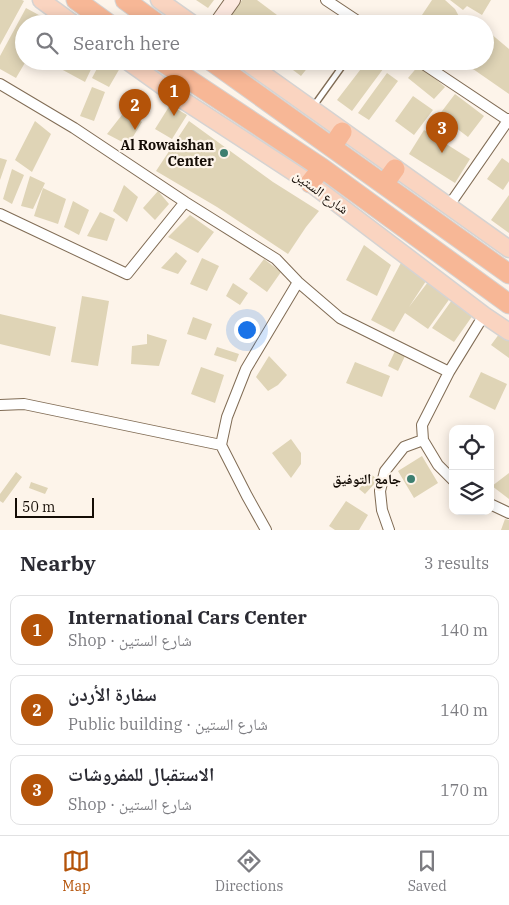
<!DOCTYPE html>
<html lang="en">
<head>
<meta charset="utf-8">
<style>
  body { margin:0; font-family:"IBM Plex Serif","Noto Naskh Arabic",serif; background:#f7f7f7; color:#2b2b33 }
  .controls { position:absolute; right:15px; bottom:15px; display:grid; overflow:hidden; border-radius:10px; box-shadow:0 2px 12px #0003 }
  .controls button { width:45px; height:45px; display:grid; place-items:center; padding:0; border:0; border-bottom:1px solid #e1e1e2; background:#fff; color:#2b2b33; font:25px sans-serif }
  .scale { position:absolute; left:15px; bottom:12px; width:79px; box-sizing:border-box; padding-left:5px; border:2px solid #140c05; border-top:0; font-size:14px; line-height:18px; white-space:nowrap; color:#140c05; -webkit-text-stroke:4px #fdf4ea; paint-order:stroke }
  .you { position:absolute; left:246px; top:329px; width:18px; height:18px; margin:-12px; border:4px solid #fff; border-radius:50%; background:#1a73e8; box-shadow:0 0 0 8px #1a73e833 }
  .badge { display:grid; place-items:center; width:32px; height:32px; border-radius:50%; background:#b45309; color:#fff; font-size:16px; font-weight:700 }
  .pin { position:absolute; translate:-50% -41px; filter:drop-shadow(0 1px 2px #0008) }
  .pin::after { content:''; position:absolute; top:26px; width:18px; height:15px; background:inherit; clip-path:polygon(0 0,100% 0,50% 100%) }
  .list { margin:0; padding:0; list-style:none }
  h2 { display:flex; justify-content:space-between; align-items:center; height:65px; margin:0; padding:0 20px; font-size:21px }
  h2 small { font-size:16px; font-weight:400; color:#7c7c81 }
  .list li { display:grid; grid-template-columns:32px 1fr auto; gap:15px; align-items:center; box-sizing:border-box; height:70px; margin:0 10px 10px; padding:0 10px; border:1px solid #e1e1e2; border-radius:10px }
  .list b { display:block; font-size:19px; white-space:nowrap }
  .list p { margin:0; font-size:16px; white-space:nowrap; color:#7c7c81 }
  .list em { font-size:16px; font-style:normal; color:#7c7c81 }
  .icon { flex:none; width:28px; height:28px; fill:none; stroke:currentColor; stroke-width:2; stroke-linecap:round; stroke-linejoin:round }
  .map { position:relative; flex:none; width:509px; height:530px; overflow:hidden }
  .search { position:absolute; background:#fff; box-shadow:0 2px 12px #0003; left:15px; right:15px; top:15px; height:55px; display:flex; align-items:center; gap:12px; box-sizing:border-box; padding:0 18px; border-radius:28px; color:#7c7c81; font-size:19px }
  .sheet { height:305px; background:#fff }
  nav { display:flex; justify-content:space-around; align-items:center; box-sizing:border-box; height:70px; border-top:1px solid #e1e1e2; background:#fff; font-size:14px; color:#7c7c81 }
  nav a { display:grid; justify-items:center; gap:2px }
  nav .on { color:#b45309 }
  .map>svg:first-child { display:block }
  .building { fill:#dfd4b6 }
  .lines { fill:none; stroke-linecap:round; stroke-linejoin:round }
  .lane-casing { stroke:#806c55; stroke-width:8 }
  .street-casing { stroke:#806c55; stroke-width:12 }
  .secondary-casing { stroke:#806c55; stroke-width:16 }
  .primary-casing { stroke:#d5d3d2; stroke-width:19 }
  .highway-casing { stroke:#d5d3d2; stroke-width:21 }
  .lane { stroke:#fff; stroke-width:5 }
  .street { stroke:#fff; stroke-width:10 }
  .secondary { stroke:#fde9e0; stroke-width:14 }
  .primary { stroke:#fad4c0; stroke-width:16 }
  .highway { stroke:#f7b796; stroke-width:19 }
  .poi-dot { fill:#3d7f70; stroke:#fdf4ea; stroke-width:2 }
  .labels { text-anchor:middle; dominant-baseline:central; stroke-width:4.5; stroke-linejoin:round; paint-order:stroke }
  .poi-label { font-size:14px; font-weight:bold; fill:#140c05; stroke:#fdf4ea; text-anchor:end }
  .street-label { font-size:14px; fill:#140c05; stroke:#fdf4ea }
</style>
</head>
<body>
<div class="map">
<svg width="509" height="530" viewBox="0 0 509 530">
  <rect width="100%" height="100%" fill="#fdf4ea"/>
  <path class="building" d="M0,0H22L24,1L0,45Z
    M196,0H214L208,8Z
    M242,0H257L289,24H230L226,21Z
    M432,0H445L455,9L462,22L461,24H435L422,15Z
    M450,0H491L482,15L467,6L463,10Z
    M26,8L48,20L47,24H24V61H26L16,78L0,69V56Z
    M490,33L509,49V94L473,69L477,61H485V43Z
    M66,61H95L85,82L61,69Z
    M101,61H124L109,87L92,78Z
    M281,61H313L301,76Z
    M367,61H389L352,111L337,100Z
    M419,65L445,87L434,99L408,78Z
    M387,73L398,81L369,120L358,113Z
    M92,87L105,92L94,121L80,116Z
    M455,94L484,116L468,137L439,115Z
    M413,96L433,110L414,135L395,121Z
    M170,105L187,115L172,139L155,129Z
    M125,111L142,122L128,145L107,134Z
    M35,121L51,134L32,172L15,160Z
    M189,121L273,182L319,211L306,227L288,254L217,207L156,171Z
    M424,130L470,159L455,183L409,154Z
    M0,158L7,160L0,180Z
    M502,158L509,163V181L503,190L487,179Z
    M12,169L24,175L12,204L3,199Z
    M30,176L45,183L33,209L21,206Z
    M124,185L138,197L127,222L113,211Z
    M43,188L66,199L58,224L34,216Z
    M158,191L169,204L155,220L143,208Z
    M509,195V233L491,220Z
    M73,201L89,210L79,235L64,227Z
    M100,212L115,219L107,241L87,236Z
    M190,215L214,232L198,253L168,237Z
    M364,245L391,265L377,296L346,280Z
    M176,252L187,261L178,274L161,268Z
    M202,258L219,266L207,291L190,284Z
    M264,259L281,272L267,292L249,279Z
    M403,259L428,278L409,307L431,278L453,294L428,329L405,313L394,332L371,320Z
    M233,283L248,293L240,305L226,296Z
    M457,293L478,308L454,342L432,328Z
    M82,296L109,301L98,366L71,362Z
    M0,314L56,327L50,356L0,344Z
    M193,317L212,324L206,340L187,334Z
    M505,326L509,329V358L491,345Z
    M147,334L167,340L159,366L131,364L132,346L147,344Z
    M217,347L239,354L236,362L214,355Z
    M395,351L405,356L398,371L388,366Z
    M269,356L287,375L278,385L268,391L256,377Z
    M355,362L390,376L382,397L346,383Z
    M201,367L224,375L215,403L191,394Z
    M481,372L507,384L495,410L469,397Z
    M291,439L301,453V464L291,478L272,453Z
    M422,456L438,483L414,498L398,471Z
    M16,472L22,477L3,503L0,501V494Z
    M509,473V499L492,486Z
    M371,474L378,480L365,494L359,489Z
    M31,482L48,488L45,494L29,488Z
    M346,501L368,515L359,530H335L329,526Z
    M505,519L509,520V530H501Z"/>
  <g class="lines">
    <g class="lane-casing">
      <path id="lane" d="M313,107L346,61"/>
    </g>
    <g class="street-casing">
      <path id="street" d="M326,0L362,24
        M419,61L509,121
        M0,84L74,128L185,202L276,259L298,282L340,318L449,372
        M448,207L509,119
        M0,214L127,274L185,202
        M0,405L24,404L221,445
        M453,480L438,465L423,440L422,425L449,372L484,315
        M490,504L509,513
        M266,530L247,496L221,445L227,417L246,369L298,282
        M389,530L382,510L380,491L385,471L404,447L423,440"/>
    </g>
    <g class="secondary-casing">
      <path id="secondary" d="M216,24L233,0"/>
    </g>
    <g class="primary-casing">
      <path id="primary" d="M41,0L74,24
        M159,0L193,24
        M127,61L172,93L310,183L484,315L509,332
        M245,61L509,249"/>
    </g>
    <g class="highway-casing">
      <path id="highway" d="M76,0L109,24
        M125,0L158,24
        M161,61L322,168L509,304
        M211,61L509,274
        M172,93L183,77
        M332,147L342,132
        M310,183L322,168
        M384,184L395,169"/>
    </g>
    <use href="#lane" class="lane"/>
    <use href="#street" class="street"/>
    <use href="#secondary" class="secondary"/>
    <use href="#primary" class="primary"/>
    <use href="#highway" class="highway"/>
  </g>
  <g class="poi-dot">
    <circle cx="224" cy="153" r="5"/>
    <circle cx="411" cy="479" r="5"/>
  </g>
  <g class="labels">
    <g class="poi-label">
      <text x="214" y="145">Al Rowaishan<tspan x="214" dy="16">Center</tspan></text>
      <text x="401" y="479">جامع التوفيق</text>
    </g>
    <g class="street-label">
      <text transform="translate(321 192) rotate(36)">شارع الستين</text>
    </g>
  </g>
</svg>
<div class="controls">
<button><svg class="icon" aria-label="locate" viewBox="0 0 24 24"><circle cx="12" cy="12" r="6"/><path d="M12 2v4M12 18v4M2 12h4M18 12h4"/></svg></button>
<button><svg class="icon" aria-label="layers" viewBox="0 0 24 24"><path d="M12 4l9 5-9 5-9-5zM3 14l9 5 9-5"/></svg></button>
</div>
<div class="scale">50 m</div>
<div class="you"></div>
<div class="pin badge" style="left:174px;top:116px">1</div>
<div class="pin badge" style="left:135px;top:130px">2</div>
<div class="pin badge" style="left:442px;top:153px">3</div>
<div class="search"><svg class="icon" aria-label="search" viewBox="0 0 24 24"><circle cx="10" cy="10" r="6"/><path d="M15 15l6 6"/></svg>Search here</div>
</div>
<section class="sheet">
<h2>Nearby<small>3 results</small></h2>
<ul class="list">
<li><span class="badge">1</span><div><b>International Cars Center</b><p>Shop · شارع الستين</p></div><em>140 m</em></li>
<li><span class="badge">2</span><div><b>سفارة الأردن</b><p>Public building · شارع الستين</p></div><em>140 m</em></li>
<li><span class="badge">3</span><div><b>الاستقبال للمفروشات</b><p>Shop · شارع الستين</p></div><em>170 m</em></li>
</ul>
</section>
<nav>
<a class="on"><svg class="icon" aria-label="map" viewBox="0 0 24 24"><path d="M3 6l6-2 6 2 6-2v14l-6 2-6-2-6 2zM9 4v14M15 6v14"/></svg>Map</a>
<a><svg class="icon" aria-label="directions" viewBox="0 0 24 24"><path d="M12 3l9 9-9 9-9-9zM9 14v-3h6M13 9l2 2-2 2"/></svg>Directions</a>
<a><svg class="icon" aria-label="saved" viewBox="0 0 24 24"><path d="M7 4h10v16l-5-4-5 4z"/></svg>Saved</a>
</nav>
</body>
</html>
